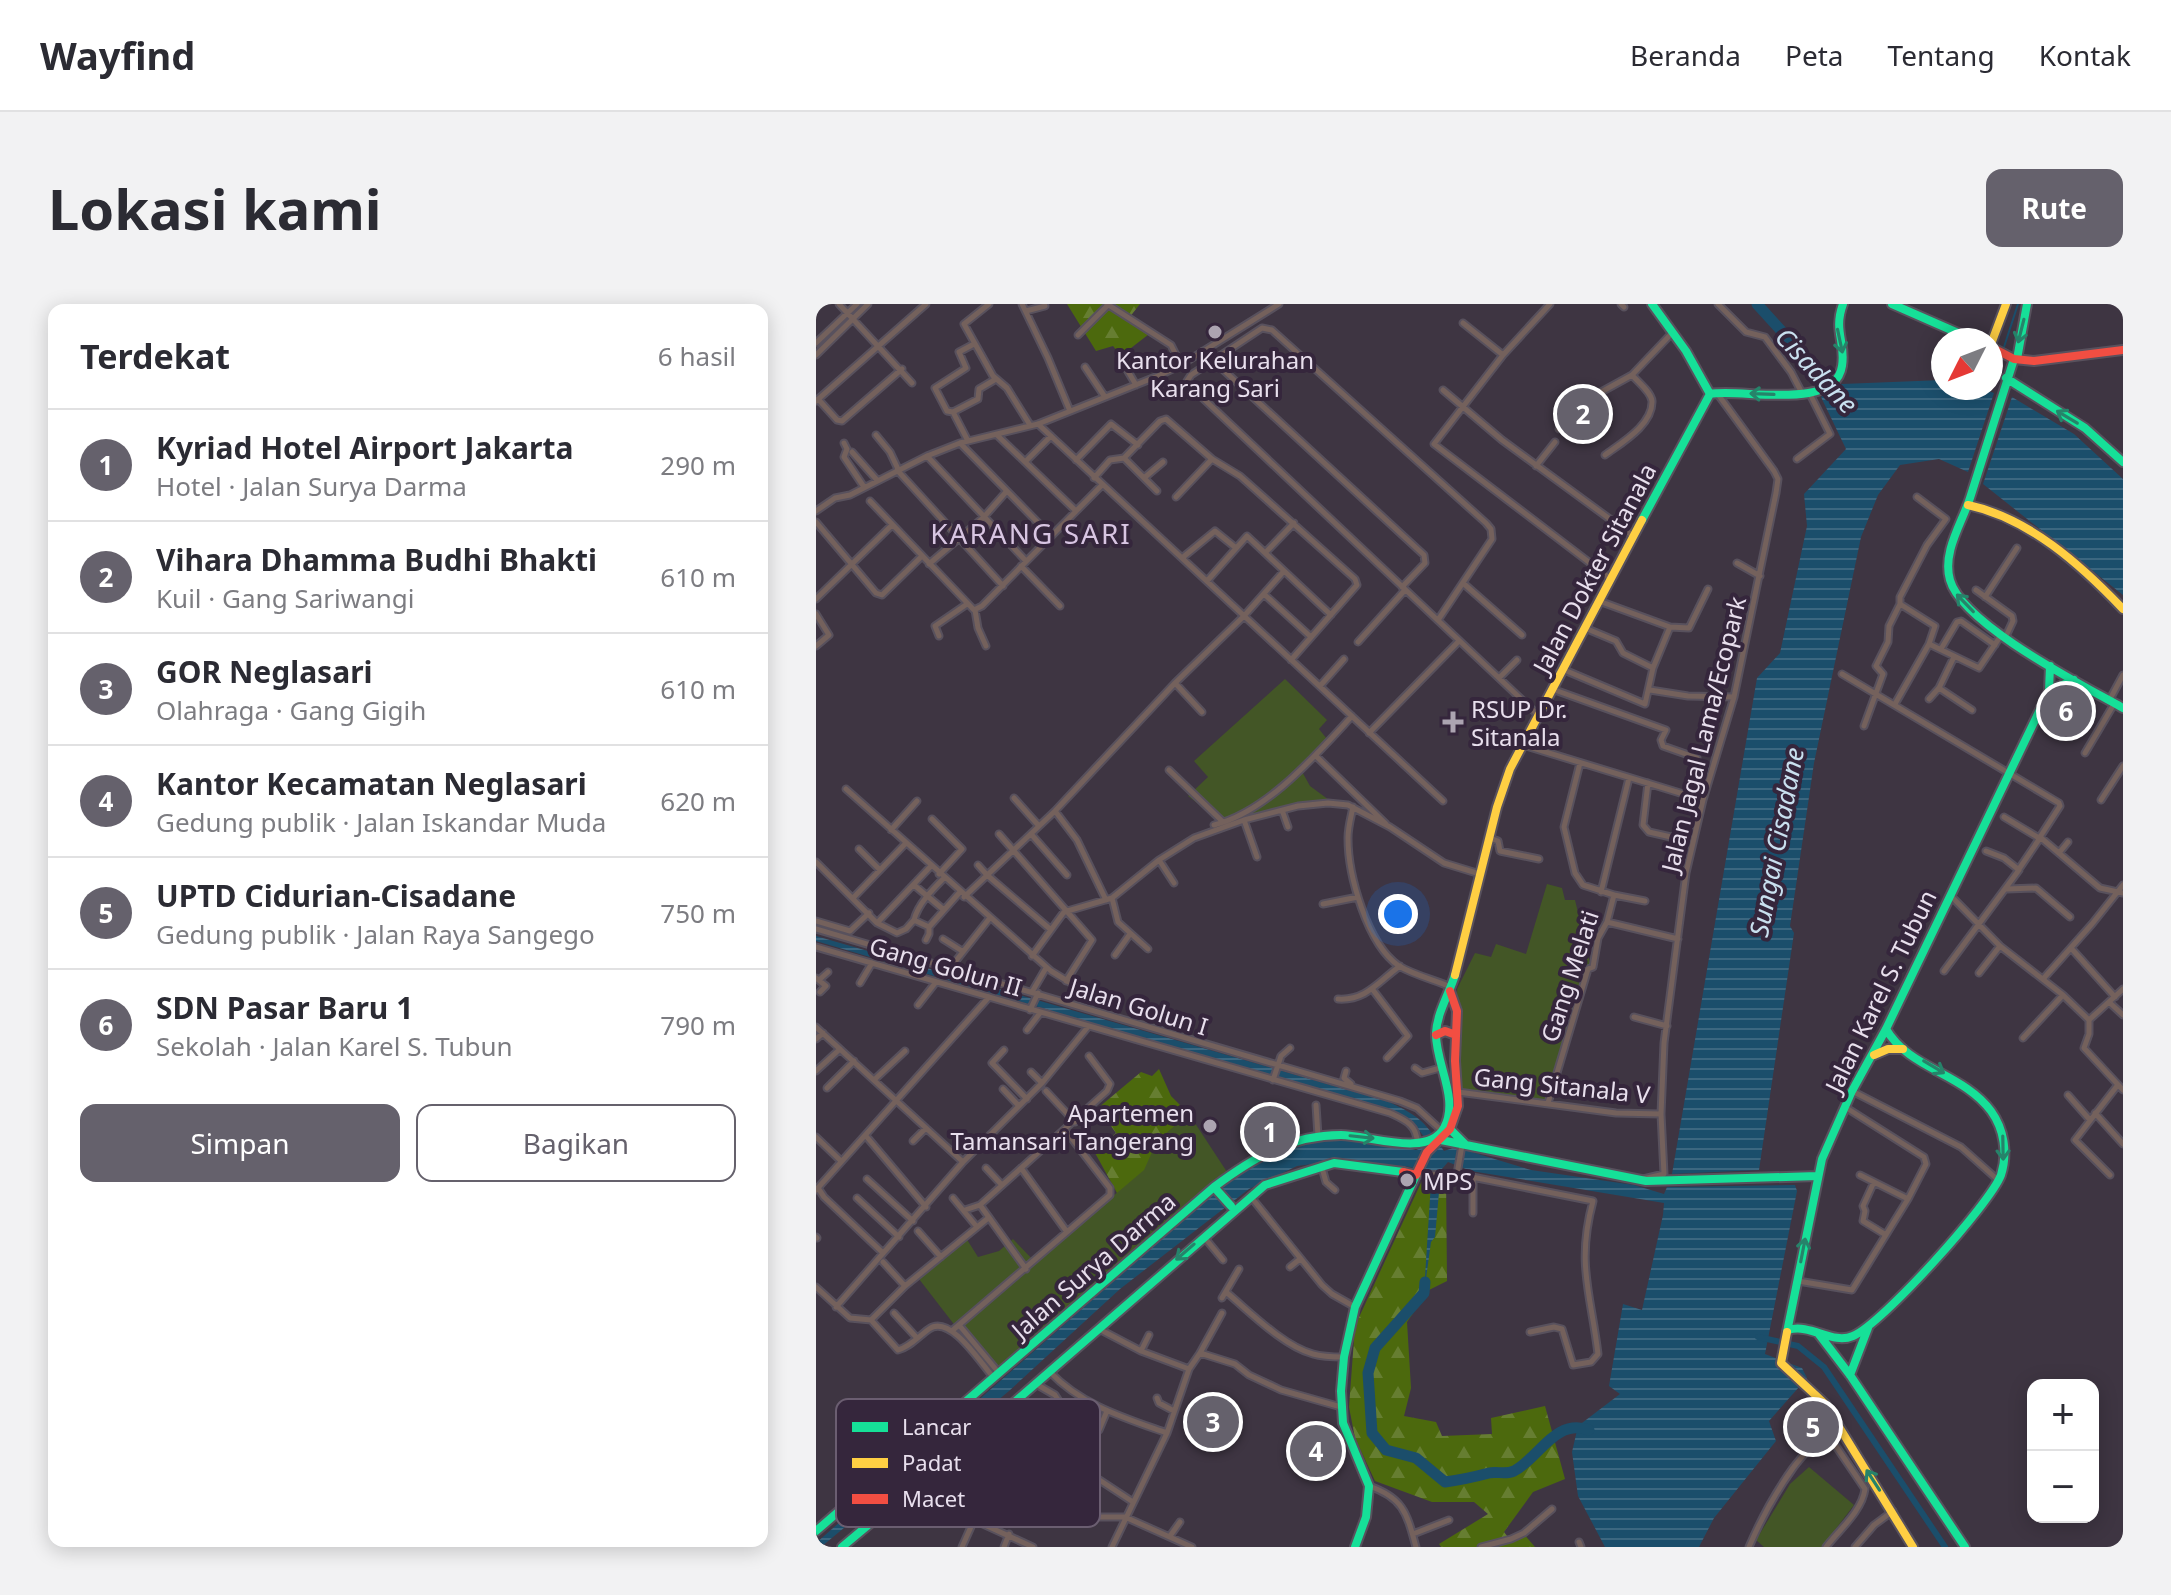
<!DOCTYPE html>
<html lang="id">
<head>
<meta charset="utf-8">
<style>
  body { margin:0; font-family:"Noto Sans",sans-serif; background:#f2f2f3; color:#2b2b33 }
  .controls { position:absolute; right:24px; bottom:24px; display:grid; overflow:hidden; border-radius:16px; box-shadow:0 4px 20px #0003 }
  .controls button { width:72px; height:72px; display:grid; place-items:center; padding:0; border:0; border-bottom:2px solid #e1e1e2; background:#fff; color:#2b2b33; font:40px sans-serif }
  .compass { position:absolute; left:1115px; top:24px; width:72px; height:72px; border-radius:50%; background:#fff; box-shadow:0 4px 20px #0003; rotate:228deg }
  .you { position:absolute; left:582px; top:610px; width:28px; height:28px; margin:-20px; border:6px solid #fff; border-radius:50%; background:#1a73e8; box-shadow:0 0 0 12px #1a73e833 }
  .badge { display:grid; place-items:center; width:52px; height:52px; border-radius:50%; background:#65616c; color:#fff; font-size:26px; font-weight:700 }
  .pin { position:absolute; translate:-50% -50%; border:4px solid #fff; box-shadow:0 2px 8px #0006 }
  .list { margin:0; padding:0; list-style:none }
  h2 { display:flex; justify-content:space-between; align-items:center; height:104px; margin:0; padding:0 32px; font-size:34px }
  h2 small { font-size:26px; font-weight:400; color:#7c7c81 }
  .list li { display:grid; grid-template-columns:52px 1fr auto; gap:24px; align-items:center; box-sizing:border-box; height:112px; padding:0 32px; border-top:2px solid #e1e1e2 }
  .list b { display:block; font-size:30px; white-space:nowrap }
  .list p { margin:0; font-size:26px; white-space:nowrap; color:#7c7c81 }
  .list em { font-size:26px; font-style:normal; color:#7c7c81 }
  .actions { display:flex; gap:16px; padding:24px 32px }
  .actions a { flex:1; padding:18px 0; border:2px solid #65616c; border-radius:16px; text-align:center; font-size:28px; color:#65616c }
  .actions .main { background:#65616c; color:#fff }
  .map { position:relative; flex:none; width:1307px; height:1243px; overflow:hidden; border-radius:16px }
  header { display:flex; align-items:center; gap:48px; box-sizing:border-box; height:112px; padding:0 40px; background:#fff; border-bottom:2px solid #e1e1e2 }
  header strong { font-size:38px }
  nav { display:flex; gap:44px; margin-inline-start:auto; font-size:28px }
  .intro { display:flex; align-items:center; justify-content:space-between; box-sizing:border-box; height:192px; padding:0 48px }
  h1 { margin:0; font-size:56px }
  .button { padding:20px 36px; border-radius:16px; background:#65616c; color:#fff; font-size:28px; font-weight:700 }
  main { display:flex; gap:48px; padding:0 48px }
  aside { flex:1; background:#fff; border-radius:16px; box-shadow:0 4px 20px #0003 }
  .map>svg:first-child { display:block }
  .grass { fill:#435626 }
  .forest { fill:url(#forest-firs) }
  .water { fill:url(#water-rules) }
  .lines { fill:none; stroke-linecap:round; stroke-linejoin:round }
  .stream { stroke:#1b4e6b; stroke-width:2 }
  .canal { stroke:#1b4e6b; stroke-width:6 }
  .river { stroke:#1b4e6b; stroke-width:11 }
  .street-casing { stroke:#58515d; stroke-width:9 }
  .fast-casing { stroke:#58515d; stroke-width:12 }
  .slow-casing { stroke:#58515d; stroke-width:12 }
  .jam-casing { stroke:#58515d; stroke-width:12 }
  .street { stroke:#74615c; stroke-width:5 }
  .fast { stroke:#16e098; stroke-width:8 }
  .slow { stroke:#ffcf43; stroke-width:8 }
  .jam { stroke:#f24e42; stroke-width:8 }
  .oneway { stroke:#26836a }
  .poi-dot { fill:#aca4b1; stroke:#35263c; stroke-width:3 }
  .labels { text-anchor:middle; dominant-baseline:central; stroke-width:8; stroke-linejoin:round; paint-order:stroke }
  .poi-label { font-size:24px; fill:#e8dfed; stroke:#35263c; text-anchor:start }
  .street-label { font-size:24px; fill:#e8dfed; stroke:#35263c }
  .water-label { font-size:26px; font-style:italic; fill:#c9e0ef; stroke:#35263c }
  .quarter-label { font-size:28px; letter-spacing:2px; fill:#d8c5e2; stroke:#35263c }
  .key { fill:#35263c; stroke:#6b5e71; stroke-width:2 }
  .key-label { font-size:22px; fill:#e8dfed }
</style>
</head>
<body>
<header>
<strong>Wayfind</strong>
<nav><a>Beranda</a><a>Peta</a><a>Tentang</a><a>Kontak</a></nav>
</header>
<div class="intro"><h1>Lokasi kami</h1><a class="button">Rute</a></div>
<main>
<aside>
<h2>Terdekat<small>6 hasil</small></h2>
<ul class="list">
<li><span class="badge">1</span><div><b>Kyriad Hotel Airport Jakarta</b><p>Hotel · Jalan Surya Darma</p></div><em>290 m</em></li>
<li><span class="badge">2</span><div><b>Vihara Dhamma Budhi Bhakti</b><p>Kuil · Gang Sariwangi</p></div><em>610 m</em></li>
<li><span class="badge">3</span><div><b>GOR Neglasari</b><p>Olahraga · Gang Gigih</p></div><em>610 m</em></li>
<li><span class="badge">4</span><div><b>Kantor Kecamatan Neglasari</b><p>Gedung publik · Jalan Iskandar Muda</p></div><em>620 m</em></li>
<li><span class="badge">5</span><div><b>UPTD Cidurian-Cisadane</b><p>Gedung publik · Jalan Raya Sangego</p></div><em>750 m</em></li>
<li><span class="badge">6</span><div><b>SDN Pasar Baru 1</b><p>Sekolah · Jalan Karel S. Tubun</p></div><em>790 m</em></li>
</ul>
<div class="actions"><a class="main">Simpan</a><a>Bagikan</a></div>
</aside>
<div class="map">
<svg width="1307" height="1243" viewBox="0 0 1307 1243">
  <defs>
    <pattern id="forest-firs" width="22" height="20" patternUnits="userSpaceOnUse" patternTransform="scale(2)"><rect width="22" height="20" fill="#4c690d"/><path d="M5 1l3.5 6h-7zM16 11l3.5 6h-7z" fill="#667e31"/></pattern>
    <pattern id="water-rules" width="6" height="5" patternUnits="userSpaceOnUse" patternTransform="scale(2)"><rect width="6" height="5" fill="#1b4e6b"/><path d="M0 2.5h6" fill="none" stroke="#3c6780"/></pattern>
  </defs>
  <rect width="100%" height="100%" fill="#3e3542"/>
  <path class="grass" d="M469,375L511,416L503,425L511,435L484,464L494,482L513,496L481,501L411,522L372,492L392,473L378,457Z
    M731,580L746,584L749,596H759L775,663L760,701L734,796L642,788L641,685L659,649L675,653L680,640L710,650Z
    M373,810L413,871L323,956L181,1076L103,975L150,934L162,953L183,947L197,935L220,959L327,866L341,837Z
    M390,1099L414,1108L402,1137L380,1129Z
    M993,1163L1038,1201L1006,1243H948L940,1236L974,1180Z"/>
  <path class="forest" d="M251,0H324L313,14L337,27L315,44L302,48L297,42L280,47Z
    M343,765L355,792L373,810L341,837L328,866L301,889L278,847L300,829L282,804L325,768L336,772Z
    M610,868L630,871L631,977L613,986L591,1018L595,1084L588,1112L620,1118L626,1132L676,1130L675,1114L729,1102L749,1175L717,1188L688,1228L695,1237L706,1228L719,1243H625L623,1240L672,1210L658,1198H616L559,1177L539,1134L533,1103L539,1022Z"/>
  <path class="water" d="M1127,76V84H1164L1178,89L1152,168L1123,155L1084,161L1062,191L1045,233L998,459L974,622L978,629L943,866L856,870L941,374L964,349L991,222L988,190L1030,145L1005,93L1026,80Z
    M1196,93L1258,130L1307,175V291L1167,180Z
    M0,632L573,798C605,813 609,818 628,847L637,844L649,846L715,866L818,881L848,890L851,883L979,881L981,887L949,1050L986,1064L991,1074L953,1117L960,1137L898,1214L883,1243H789L762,1192L756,1148L762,1122L804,1090L793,1082L807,1000L826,1006L847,911L848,899L655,867L632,858L625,866L619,933L615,938L608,989L615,878L607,867L594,863L529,856L481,862L433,885L304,985L193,1087L5,1243H0V1239L416,873L477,840L532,833L600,846L614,841L597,818L580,809L0,637Z"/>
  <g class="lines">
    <path class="stream" d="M1188,43L1202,0"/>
    <path class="canal" d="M942,1033L982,1042L1008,1063L1129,1243"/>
    <path class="river" d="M941,0L1028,96
      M609,978L608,989L559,1044L552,1069L556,1129L570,1146L600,1154L629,1178C644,1176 658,1173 673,1169C681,1167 690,1171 698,1167C724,1153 739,1114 773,1126"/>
    <g class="street-casing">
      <path id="street" d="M23,0L96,79
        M173,0L148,20L177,72L191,84L214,121
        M206,0L232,54L254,107
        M291,0L355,41L365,61
        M734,0L687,51L618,140L795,275
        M805,0L808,3
        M902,0L930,28L949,33L975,68L987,91
        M210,7L229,2
        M647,19L687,51
        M262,31L292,1
        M0,39L41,0
        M158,40L143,48L150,64L119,84L131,107L137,108L162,95L163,85L180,75
        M387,47L393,56L402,61L608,251L609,259L586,283
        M0,51L52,0
        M303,52L320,81
        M269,63L289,93
        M627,86L686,136L817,232
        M2,95L21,116L26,117L86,65
        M0,97L110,0
        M137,108L152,137
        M222,120L627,497
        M743,125L757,102L767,93H776L816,71L856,29
        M60,131L74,148L82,165
        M181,131L260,207
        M28,139L31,145L28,153L48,183
        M144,139L235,232
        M36,148L61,176
        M789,151C805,139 837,121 836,97C835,88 822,78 816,71
        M111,152L210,257
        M308,154L341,187
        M981,155L1014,130L994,90
        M260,156L295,120L322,141
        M209,158L235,132
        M720,162L739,138
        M81,166L187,282
        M278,174L294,156L308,154L344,117L350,115L396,155L424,172L539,275L541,281L475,356
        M328,174L347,158
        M360,193L396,155
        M54,197L158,306L166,302L286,181
        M0,207L19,194L34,191L111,152L144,139L222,120L342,72L365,61L463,0
        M0,218L60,289L66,291L106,252
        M449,249L478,219
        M366,254L399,227L420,244
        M921,259L944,272
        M113,260L167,214L190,188
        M205,262L244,302
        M391,277L431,232L515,311
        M647,279L706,331
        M1160,286L1196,312L1197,317L1190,332
        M448,290L495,333
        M1169,293L1201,244
        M0,295L76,221
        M783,297L854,323L873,324L892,285
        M1084,300L1119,322L1113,340
        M159,306L162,324L170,342
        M0,310L13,331L0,342
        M622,316L676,235L675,225L670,219L456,26L446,24L375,71L371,77L375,83L722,411
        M769,324L800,337L807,349L837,364
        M123,332L119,322L151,300
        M542,338L589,286
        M1125,345L1141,318L1145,317L1179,341
        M746,365L829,400L837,364L854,323
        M1026,370L1243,499L1244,502L1224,533L1284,584L1307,589
        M683,374L701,356
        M359,379L386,408
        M504,382L528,355
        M1123,384L1138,353
        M736,385L850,426L845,436L847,442L881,454
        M834,386L872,392L918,393
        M1113,395L1123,384L1156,406
        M1294,395L1307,371
        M1079,400L1113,340L1163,364L1186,330
        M1048,422L1067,370L1060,362L1072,338L1073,322L1084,300V293L1111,241L1130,215L1101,193
        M553,429L643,337
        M707,441L887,496
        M1269,449L1298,400
        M500,452L570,520
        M353,466L407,518
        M832,479L827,521L833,528L855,533
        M30,485L235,667L263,684L276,688
        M198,494L223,522
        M1285,496L1307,462
        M537,503C535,513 532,523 532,534C532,571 551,640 583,662C598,671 619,676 635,683
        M466,506L472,523
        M239,507L261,536L290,596
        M1188,513L1223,534
        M116,515L146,545L123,570
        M428,516L441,553
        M398,521C451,508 499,452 536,412
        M75,526L101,497
        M183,530L276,636L250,677
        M215,530L251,571
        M674,534L682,537L684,547L723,555
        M43,545L64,566
        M1243,549L1252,538
        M343,556L358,579
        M0,558L61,619L81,629L90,625L98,616C102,600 116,586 128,574
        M162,561L171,571L234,625
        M1203,565L1224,534
        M98,581L128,606
        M1191,585L1220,584L1254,613
        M785,588L813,474
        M798,591L829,597
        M1134,591L1184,642L1247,691L1273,716
        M38,593L90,539
        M148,593L239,507L359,379L428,312L468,267
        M296,594L302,618L332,645
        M507,600L542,593
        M98,616L113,623L144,588
        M0,617L34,627L53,609
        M791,618L862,635
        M61,619L115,562
        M0,625L584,797L601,804L626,827
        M127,635L146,647
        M110,636L113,630V623
        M0,643L574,809C589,816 602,821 601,840
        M1255,644L1299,693
        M299,651L314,630
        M216,652L248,608L296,594L343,556L378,534L428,516L482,502L512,499L532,501L574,523L628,559L664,570
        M135,663L173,615
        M1128,667L1203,566L1188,554L1170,547
        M1163,669L1184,642
        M0,674L10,682L4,688
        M1227,675L1276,620L1307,581
        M3,676L12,668
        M44,679L56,659
        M557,686L592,732L571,754
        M216,688L230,664
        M522,695C550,697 563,677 584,662
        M1293,698L1307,711
        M102,701L120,678
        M214,706L222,689
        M818,713L851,722
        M1273,716V730L1268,744L1307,786
        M1273,716L1307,685
        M0,723L147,858
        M211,726L224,709
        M1207,734L1247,691
        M0,735L7,729
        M188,746L176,759L211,795
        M599,764L606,769L624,764
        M0,767L24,745
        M530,767L528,774L535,780
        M215,768L226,779
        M58,776L89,747
        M457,776L465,752L474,744
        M11,784L38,757
        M187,785L203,802
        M230,787L259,818
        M1036,787L1145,843L1182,876
        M642,788L800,809L845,810
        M1252,791L1274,816
        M732,799L772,665L777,663L782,634L791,618L798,591L767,581L759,569L748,523L764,459
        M500,801L502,832
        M1279,809L1307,840
        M50,832L110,903
        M0,833L25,857
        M97,837L110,824
        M170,864L185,880
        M205,864L251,928
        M506,864L510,878L519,886
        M641,870L777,897C760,960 775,990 782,1050L775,1058L757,1061L746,1025L738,1023L714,1028
        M601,871L641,870L646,841
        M1044,871L1092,895
        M1294,871L1259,836L1301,782
        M657,873V909
        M51,875L97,917
        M823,876L848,870L845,810L848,739L870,569L887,496L918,393L960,189L962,175L958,167L901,89
        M1058,878L1047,902L1049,907L1047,917L1070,931
        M2,884L8,893L67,949
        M0,886L173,693
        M435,893L506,981L516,990L539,1003
        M41,894L83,933
        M137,894L161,923
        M164,901L210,965
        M149,906L164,901L291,787L294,780L273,752
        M102,927L125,953
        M0,933L1,934
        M388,933L407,956
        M67,958L89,982
        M474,963L484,955
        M982,977L1036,986L1092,895L1110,860L1108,853L1029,803
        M0,983L34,1014L55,1016L82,1046C94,1043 103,1032 113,1025C134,1010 164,1058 177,1073
        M410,988C433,1007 467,1042 497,1050C507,1053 518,1053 528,1053
        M406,994L423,965
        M20,1003L147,858L226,779L271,724
        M78,1009L101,1034
        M55,1016L89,982L171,915
        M143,1021L183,1069
        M283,1025L325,1047L373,1065
        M137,1026L294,891V884L250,827
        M325,1047L333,1031
        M384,1049L406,1009
        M234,1068C265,1101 309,1114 351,1129
        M220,1080L239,1091L250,1108
        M341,1094L343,1099L358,1107
        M283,1126L291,1107
        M1009,1126L1049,1185C1046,1207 1023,1226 1010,1243
        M138,1149L201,1183L259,1206L277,1213H309L376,1243
        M282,1175L317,1198
        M553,1182C588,1194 591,1210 600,1243
        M212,1187L222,1163
        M158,1216L217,1243
        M597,1230L633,1216
        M354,1232L364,1218
        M763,1238L765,1243
        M146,1243L178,1171
        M188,1243L193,1230
        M296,1243L351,1129L373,1065L384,1049L419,1060L433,1071L465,1086L525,1103
        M665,1243L695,1235L708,1229L736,1205
        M933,1243C945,1215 959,1189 977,1164C990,1147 1006,1132 1016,1113
        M1039,1243L1058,1221L1077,1207"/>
    </g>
    <g class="fast-casing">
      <path id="fast" d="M836,0L870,47L894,90
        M1076,0L1158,36
        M1198,55C1183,101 1169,148 1154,194C1146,219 1126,248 1134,276C1146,320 1266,381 1307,404
        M1201,55L1211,0
        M1190,74L1269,124L1307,158
        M894,90C926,84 1019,108 1026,62C1030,38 1017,27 1027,0
        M826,216L894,90
        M1233,387L1258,376
        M634,825L649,840
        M625,836L830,877L1001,872
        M398,883L415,902
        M972,1026C995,1019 1016,1041 1037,1032C1066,1020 1174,900 1185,871C1192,849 1188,825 1175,807C1147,769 1093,765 1070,725
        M971,1028L1006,855L1036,787L1070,725L1233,387L1234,362
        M1002,1029L1034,1071L1149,1243
        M1034,1071L1052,1024
        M0,1227L398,883C437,854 474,831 525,831C552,831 612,854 628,824C644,795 619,759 620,729C621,709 633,690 639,671
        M26,1243L187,1108L449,881L518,859L587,868
        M539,1243L550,1213L553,1182L527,1119L525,1087L528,1053L539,1003L600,871"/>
    </g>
    <g class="slow-casing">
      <path id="slow" d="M1175,40L1190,0
        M1152,201C1213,214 1265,261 1307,305
        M639,671L681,503L694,465L826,216
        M1058,751L1072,745H1087
        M971,1028L965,1059L1009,1100L1097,1243
        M117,1126L130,1142H146"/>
    </g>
    <g class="jam-casing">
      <path id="jam" d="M1175,43L1198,55L1218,57L1307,46
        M620,731L629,727L640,731
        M587,868L600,871L611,848L634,825L642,802L639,757L641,707L634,687"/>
    </g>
    <use href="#street" class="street"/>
    <use href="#fast" class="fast"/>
    <use href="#slow" class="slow"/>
    <use href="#jam" class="jam"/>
  </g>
  <defs><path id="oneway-shaft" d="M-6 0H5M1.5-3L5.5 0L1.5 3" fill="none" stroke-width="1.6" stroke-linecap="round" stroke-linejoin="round" transform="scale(2)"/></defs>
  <g class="oneway">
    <use href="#oneway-shaft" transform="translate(1205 27) rotate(104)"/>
    <use href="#oneway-shaft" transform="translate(1024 37) rotate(78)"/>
    <use href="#oneway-shaft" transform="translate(946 90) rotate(-178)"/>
    <use href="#oneway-shaft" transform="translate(1251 113) rotate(-149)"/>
    <use href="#oneway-shaft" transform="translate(1149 299) rotate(-134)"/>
    <use href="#oneway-shaft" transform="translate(1118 763) rotate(31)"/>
    <use href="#oneway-shaft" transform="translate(546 833) rotate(6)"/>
    <use href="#oneway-shaft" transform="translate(1187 844) rotate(89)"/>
    <use href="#oneway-shaft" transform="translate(987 946) rotate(-79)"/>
    <use href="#oneway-shaft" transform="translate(369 948) rotate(139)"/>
    <use href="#oneway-shaft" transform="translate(1057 1176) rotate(-123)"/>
  </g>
  <g class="poi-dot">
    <circle cx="399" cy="28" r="8"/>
    <path d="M633 406h8v8h8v8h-8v8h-8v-8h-8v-8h8z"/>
    <circle cx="394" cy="822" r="8"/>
    <circle cx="591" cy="876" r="8"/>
  </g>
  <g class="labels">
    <g class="poi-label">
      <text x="399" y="55" text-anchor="middle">Kantor Kelurahan<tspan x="399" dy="28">Karang Sari</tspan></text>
      <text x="655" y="404">RSUP Dr.<tspan x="655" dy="28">Sitanala</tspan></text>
      <text x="378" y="808" text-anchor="end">Apartemen<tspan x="378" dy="28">Tamansari Tangerang</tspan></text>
      <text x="607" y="876">MPS</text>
    </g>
    <g class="street-label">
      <text transform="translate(778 264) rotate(-62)">Jalan Dokter Sitanala</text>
      <text transform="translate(887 430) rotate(-76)">Jalan Jagal Lama/Ecopark</text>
      <text transform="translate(130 662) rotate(16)">Gang Golun II</text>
      <text transform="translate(753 672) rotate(-72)">Gang Melati</text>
      <text transform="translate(1064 687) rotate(-64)">Jalan Karel S. Tubun</text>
      <text transform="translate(323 702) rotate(17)">Jalan Golun I</text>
      <text transform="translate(746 781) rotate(6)">Gang Sitanala V</text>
      <text transform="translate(277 961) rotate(-41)">Jalan Surya Darma</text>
    </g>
    <g class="water-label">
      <text transform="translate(1001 66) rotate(47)">Cisadane</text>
      <text transform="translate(960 538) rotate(-79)">Sungai Cisadane</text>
    </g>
    <g class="quarter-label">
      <text x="215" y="229">KARANG SARI</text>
    </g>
  </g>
  <rect x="20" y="1095" width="264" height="128" rx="12" class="key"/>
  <rect x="36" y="1118" width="36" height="10" fill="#16e098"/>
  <rect x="36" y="1154" width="36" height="10" fill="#ffcf43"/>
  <rect x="36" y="1190" width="36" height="10" fill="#f24e42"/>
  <g class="key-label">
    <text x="86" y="1131">Lancar</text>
    <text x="86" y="1167">Padat</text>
    <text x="86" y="1203">Macet</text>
  </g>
</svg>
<div class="controls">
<button>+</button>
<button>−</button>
</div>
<svg class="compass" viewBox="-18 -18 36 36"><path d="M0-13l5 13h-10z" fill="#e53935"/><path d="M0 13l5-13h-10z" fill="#7c7c81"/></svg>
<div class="you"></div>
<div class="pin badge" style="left:454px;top:828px">1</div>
<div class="pin badge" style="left:767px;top:110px">2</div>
<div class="pin badge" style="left:397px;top:1118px">3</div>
<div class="pin badge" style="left:500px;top:1147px">4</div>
<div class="pin badge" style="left:997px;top:1123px">5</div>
<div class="pin badge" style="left:1250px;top:407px">6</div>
</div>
</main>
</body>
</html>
